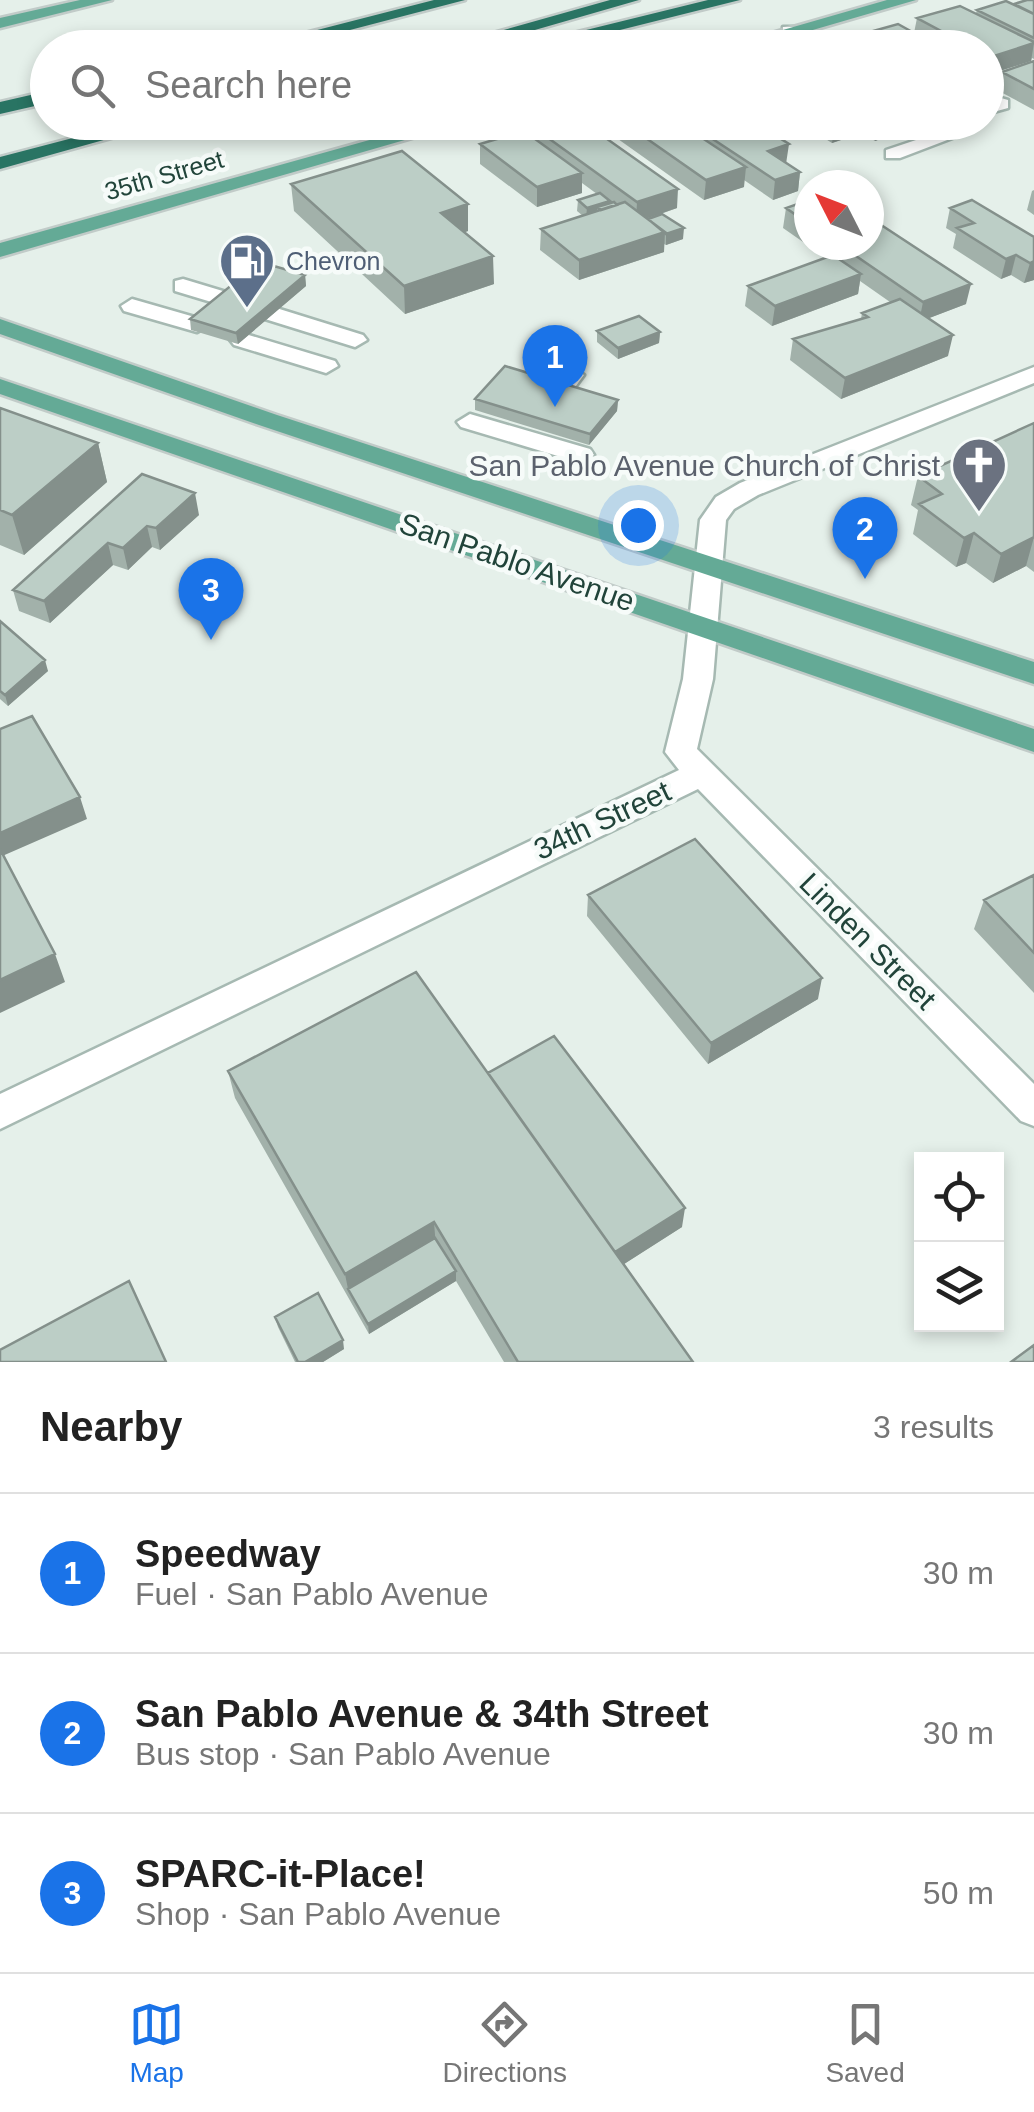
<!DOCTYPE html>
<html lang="en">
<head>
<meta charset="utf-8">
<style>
  body { margin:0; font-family:Helvetica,sans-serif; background:#f6f6f6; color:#222 }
  .controls { position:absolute; right:30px; bottom:30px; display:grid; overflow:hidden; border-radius:0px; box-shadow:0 5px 15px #0003 }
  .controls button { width:90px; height:90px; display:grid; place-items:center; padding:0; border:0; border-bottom:2px solid #e0e0e0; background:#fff; color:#222; font:50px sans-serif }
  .compass { position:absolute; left:794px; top:170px; width:90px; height:90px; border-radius:50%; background:#fff; box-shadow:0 5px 15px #0003; rotate:312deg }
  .you { position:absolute; left:638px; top:525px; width:35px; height:35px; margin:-25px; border:8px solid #fff; border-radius:50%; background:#1a73e8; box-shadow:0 0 0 15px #1a73e833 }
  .badge { display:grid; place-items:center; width:65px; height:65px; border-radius:50%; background:#1a73e8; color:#fff; font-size:32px; font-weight:700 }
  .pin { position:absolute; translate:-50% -82px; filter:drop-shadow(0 2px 5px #0008) }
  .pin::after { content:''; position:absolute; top:52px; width:35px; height:30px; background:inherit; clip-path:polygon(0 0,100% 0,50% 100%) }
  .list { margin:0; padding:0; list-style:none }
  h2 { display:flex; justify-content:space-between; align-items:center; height:130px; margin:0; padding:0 40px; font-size:42px }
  h2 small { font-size:32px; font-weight:400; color:#767676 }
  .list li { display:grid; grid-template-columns:65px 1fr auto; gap:30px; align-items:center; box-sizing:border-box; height:160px; padding:0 40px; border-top:2px solid #e0e0e0 }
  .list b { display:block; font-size:38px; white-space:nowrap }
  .list p { margin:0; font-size:32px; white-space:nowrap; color:#767676 }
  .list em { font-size:32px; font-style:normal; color:#767676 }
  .icon { flex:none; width:55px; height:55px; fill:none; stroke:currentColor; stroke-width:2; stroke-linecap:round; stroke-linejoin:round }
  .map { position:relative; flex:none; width:1034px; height:1362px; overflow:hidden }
  .search { position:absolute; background:#fff; box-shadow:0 5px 15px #0003; left:30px; right:30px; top:30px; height:110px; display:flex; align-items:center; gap:25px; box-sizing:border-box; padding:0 35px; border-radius:55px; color:#767676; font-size:38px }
  .sheet { height:610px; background:#fff }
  nav { display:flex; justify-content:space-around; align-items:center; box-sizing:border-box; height:140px; border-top:2px solid #e0e0e0; background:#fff; font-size:28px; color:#767676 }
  nav a { display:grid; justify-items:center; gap:5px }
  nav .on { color:#1a73e8 }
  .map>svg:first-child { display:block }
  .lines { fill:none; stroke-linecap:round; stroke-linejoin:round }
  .lane-casing { stroke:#a6b9b2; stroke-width:5 }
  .street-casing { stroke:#a6b9b2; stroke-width:5 }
  .primary-casing { stroke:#c1cbc8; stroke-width:5 }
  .highway-casing { stroke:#c1cbc8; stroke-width:5 }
  .lane { fill:#fff; fill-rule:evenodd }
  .street { fill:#fff; fill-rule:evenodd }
  .primary { fill:#64aa96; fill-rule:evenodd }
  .highway { fill:#297463; fill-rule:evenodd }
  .wall { fill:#a2b1aa }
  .shaded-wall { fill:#84908b }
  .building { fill:#bccec6; stroke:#84908b; stroke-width:2.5 }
  .labels { text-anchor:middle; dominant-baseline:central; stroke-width:9; stroke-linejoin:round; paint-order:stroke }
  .far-street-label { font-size:25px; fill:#21443a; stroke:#f6fbf9 }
  .far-service-label { font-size:25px; fill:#4e5e75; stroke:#f6fbf9; text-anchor:start }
  .worship-label { font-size:30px; fill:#5b616d; stroke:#f6fbf9; text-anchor:end }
  .street-label { font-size:30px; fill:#21443a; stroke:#f6fbf9 }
</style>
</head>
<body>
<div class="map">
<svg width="1034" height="1362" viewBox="0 0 1034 1362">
  <rect width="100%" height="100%" fill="#e5f0ea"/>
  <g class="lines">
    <g class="lane-casing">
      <path id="lane" d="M783,27H795L827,48H804L783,35Z
        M1001,98L1008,100V108L986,114V102Z
        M923,122H947L963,134L900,158H886V150L937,133Z
        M183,279L236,295L239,300L228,307L175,291V281Z
        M132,299L205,320L209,325L197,332L124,311L121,306Z
        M273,307L363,335L367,340L355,347L265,319V309Z
        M242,333L335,361L338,366L326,373L234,345L230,340Z
        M572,368L584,375L567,398H549L546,393C553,383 560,371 572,368Z
        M470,414L590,449L594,455L581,463L461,427L457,422Z"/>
    </g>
    <g class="street-casing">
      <path id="street" d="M1034,367V383L758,495L734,509L726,520L713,679L697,749L1034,1084V1126L1021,1121L698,789L0,1129V1094L679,770L665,752L683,679L700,520L716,497L740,483Z"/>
    </g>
    <g class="primary-casing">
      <path id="primary" d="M80,0H112L0,28V18Z
        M887,0H916L751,48H720Z
        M434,122H467L0,257V243Z
        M0,319L277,415L1034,662V684L259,425L0,334Z
        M0,379L1034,729V752L0,394Z"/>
    </g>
    <g class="highway-casing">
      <path id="highway" d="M434,0H465L281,48H247Z
        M610,0H639L472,48H440Z
        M708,0H740L548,48H513Z
        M48,91V103L0,114V102Z
        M134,122H168L0,169V157Z"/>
    </g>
    <use href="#lane" class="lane"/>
    <use href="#street" class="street"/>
    <use href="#primary" class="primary"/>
    <use href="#highway" class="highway"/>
  </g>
  <path class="wall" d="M1034,0V59L1032,58L1031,61L986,75V48H857L859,35L914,33L917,18L976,13L977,10Z
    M1034,61V110L997,90L1002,72Z
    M519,122H583L677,208L647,219L683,239L666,245L664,244V252L579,280L540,250L541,229L583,216L577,211L578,200L597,194L582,183V193L537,207L480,164V144L519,132Z
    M594,122H678L692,132L693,126L695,125L691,122H754L787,163L800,172L798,191L773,200L744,180V187L704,200Z
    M781,122H927L875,141L857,130L856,135L832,143L803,125L791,128Z
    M291,184L468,204V231L465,232L494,284L405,314L294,211Z
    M1034,190V215L1027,210L1032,191Z
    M809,200V245H869L876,211L874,221L966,304L929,318L948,356L841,399L790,360L793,339L861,319L862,313L890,302L860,281L858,294L772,326L745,306L748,286L826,258L783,228L786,208Z
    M950,208L1034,237V280L1024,283L1011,275L1001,279L953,248L956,234L946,228Z
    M305,275L306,286L238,344L191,330L190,319Z
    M597,331L660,332L659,343L618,359L597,342Z
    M475,399L618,400L617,411L589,445L475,410Z
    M0,408L98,443L107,482L24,555L0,545Z
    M1034,423V572L1026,566L993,583L966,563L956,567L913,534L918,510L911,505L918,476Z
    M142,474L199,515L160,550L152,547L128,570L113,565L50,623L19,611L13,590Z
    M0,621L48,671L8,706L0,699Z
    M1034,875V993L974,929L984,900Z
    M588,895L818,999L708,1064L587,916Z
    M228,1071L488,1073L682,1227L624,1264L693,1362H504L456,1281L369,1334L235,1098Z
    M275,1317L344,1349L323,1362H295L278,1327Z"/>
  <path class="shaded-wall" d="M1034,43L1031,61L987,75L991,57Z
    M792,122H803V125L791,128Z
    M839,122H858L856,135L832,143L835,124Z
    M878,122H927L875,141Z
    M789,144L786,164L768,151Z
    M746,167L744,187L704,200L706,180Z
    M800,172L798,191L773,200L775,180Z
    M582,173V193L537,207V187Z
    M678,189L677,208L636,222L637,202Z
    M610,201L609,211L597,207V215L586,218L587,208Z
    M468,204V231L442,240L441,213Z
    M876,211L873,231L869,232V213Z
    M684,228L683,239L666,245V234Z
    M665,232L664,252L579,280V260Z
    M1016,255L1011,275L1001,279L1006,259Z
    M493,256L494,284L405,314L404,286Z
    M1034,261V280L1024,283L1030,263Z
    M861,274L858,294L772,326L775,306Z
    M305,275L306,286L238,344L236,333Z
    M971,284L966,304L919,322L923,302Z
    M660,332L659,343L618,359V348Z
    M953,335L948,356L841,399L845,378Z
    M618,400L617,411L589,445L590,434Z
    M98,443L107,482L24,555L12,515Z
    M195,493L199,515L160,550L156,528Z
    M147,526L152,547L128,570L123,548Z
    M974,533L966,563L956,567L964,538Z
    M1034,537L1026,566L993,583L1001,554Z
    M108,543L113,565L50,623L44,601Z
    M45,660L48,671L8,706L5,695Z
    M80,797L87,819L0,857V833Z
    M55,954L65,982L0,1013V980Z
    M822,978L818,999L708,1064L711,1043Z
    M685,1208L682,1227L610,1273L612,1254Z
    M434,1222L436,1248L348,1289L345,1274Z
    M456,1271V1281L369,1334L368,1324Z
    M343,1340L344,1349L323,1362H305Z"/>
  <path class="building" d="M1027,0H1034V14L1014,4Z
    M1006,1L1034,14V38L977,10Z
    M960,6L1034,42V43L991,57L986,54V48H973L917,18Z
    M898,24L941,48H881L859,35Z
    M816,41L829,48H792Z
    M1034,61V89L1002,72Z
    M526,122H583L678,189L637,202Z
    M623,122H678L746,167L706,180Z
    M703,122H754L789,144L768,151L800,172L775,180L693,126Z
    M524,131L582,173L537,187L480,144Z
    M402,151L468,204L441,213L493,256L404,286L291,184Z
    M600,193L610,201L587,208L578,200Z
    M809,200V224L786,208Z
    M972,200L1034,237V261L1030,263L1016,255L1006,259L957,228L974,223L950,208Z
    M614,202L617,205L601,210L597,207Z
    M625,202L665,232L579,260L541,229Z
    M662,214L684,228L666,234L648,219Z
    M869,217L971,284L923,302L840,245H869Z
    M833,255L861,274L775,306L748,286Z
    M260,262L305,275L236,333L190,319Z
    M900,299L953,335L845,378L793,339L868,317L862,313Z
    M639,316L660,332L618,348L597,331Z
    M505,366L618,400L590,434L475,399Z
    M0,408L98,443L12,515L0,510Z
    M1034,423V537L1001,554L974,533L964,538L919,504L942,494L918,476Z
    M142,474L195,493L156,528L147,526L123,548L108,543L44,601L13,590Z
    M0,621L45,660L5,695L0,691Z
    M32,716L80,797L0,833V729Z
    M695,839L822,978L711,1043L588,895Z
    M0,849L55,954L0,980Z
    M1034,875V953L984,900Z
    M416,972L693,1362H518L434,1222L345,1274L228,1071Z
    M554,1036L685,1208L615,1252L488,1073Z
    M435,1238L456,1271L368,1324L348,1289Z
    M129,1281L166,1362H0V1350Z
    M318,1293L343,1340L305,1362H298L275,1317Z
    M1034,1345V1362H1011Z"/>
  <defs>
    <g id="fuel-pin" transform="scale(2.875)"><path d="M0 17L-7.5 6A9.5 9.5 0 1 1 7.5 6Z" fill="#5c6f8a" stroke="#f6fbf9"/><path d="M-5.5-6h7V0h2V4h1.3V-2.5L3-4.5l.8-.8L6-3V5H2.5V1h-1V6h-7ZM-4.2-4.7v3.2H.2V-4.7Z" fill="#fff"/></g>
    <g id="church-pin" transform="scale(2.875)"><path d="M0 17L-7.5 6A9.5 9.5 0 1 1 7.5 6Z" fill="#6b7280" stroke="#f6fbf9"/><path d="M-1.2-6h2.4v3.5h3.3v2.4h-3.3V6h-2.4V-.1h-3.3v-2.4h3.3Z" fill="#fff"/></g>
  </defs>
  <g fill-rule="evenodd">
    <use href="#fuel-pin" x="247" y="261"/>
    <use href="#church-pin" x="979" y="465"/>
  </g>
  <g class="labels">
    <g class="far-street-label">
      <text transform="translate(164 175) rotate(-16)">35th Street</text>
    </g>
    <g class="far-service-label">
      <text x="286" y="261">Chevron</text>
    </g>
    <g class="worship-label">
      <text x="940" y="465">San Pablo Avenue Church of Christ</text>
    </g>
    <g class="street-label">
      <text transform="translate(517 562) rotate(19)">San Pablo Avenue</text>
      <text transform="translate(602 820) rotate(-25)">34th Street</text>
      <text transform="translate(868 941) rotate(45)">Linden Street</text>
    </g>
  </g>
</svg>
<div class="controls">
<button><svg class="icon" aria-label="locate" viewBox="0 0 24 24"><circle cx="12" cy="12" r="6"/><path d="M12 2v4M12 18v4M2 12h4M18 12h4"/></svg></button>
<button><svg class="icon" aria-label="layers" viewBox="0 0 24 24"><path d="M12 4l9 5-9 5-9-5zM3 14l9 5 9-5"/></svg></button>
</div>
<svg class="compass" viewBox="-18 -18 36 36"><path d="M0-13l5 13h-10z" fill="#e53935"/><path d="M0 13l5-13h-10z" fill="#767676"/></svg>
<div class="you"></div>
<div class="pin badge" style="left:555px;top:407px">1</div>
<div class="pin badge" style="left:865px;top:579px">2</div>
<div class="pin badge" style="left:211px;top:640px">3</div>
<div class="search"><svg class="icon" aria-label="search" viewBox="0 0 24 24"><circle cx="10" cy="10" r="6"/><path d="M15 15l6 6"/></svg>Search here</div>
</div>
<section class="sheet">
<h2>Nearby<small>3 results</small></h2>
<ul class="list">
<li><span class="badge">1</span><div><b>Speedway</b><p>Fuel · San Pablo Avenue</p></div><em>30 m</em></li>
<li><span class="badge">2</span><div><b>San Pablo Avenue &amp; 34th Street</b><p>Bus stop · San Pablo Avenue</p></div><em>30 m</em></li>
<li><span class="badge">3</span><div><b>SPARC-it-Place!</b><p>Shop · San Pablo Avenue</p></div><em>50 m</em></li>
</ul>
</section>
<nav>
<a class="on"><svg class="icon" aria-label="map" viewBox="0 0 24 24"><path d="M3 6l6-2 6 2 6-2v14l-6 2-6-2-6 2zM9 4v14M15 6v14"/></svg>Map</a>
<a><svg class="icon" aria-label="directions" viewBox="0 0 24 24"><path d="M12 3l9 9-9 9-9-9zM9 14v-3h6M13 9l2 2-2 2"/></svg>Directions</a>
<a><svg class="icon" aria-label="saved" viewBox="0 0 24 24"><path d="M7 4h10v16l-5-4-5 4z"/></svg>Saved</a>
</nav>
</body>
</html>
